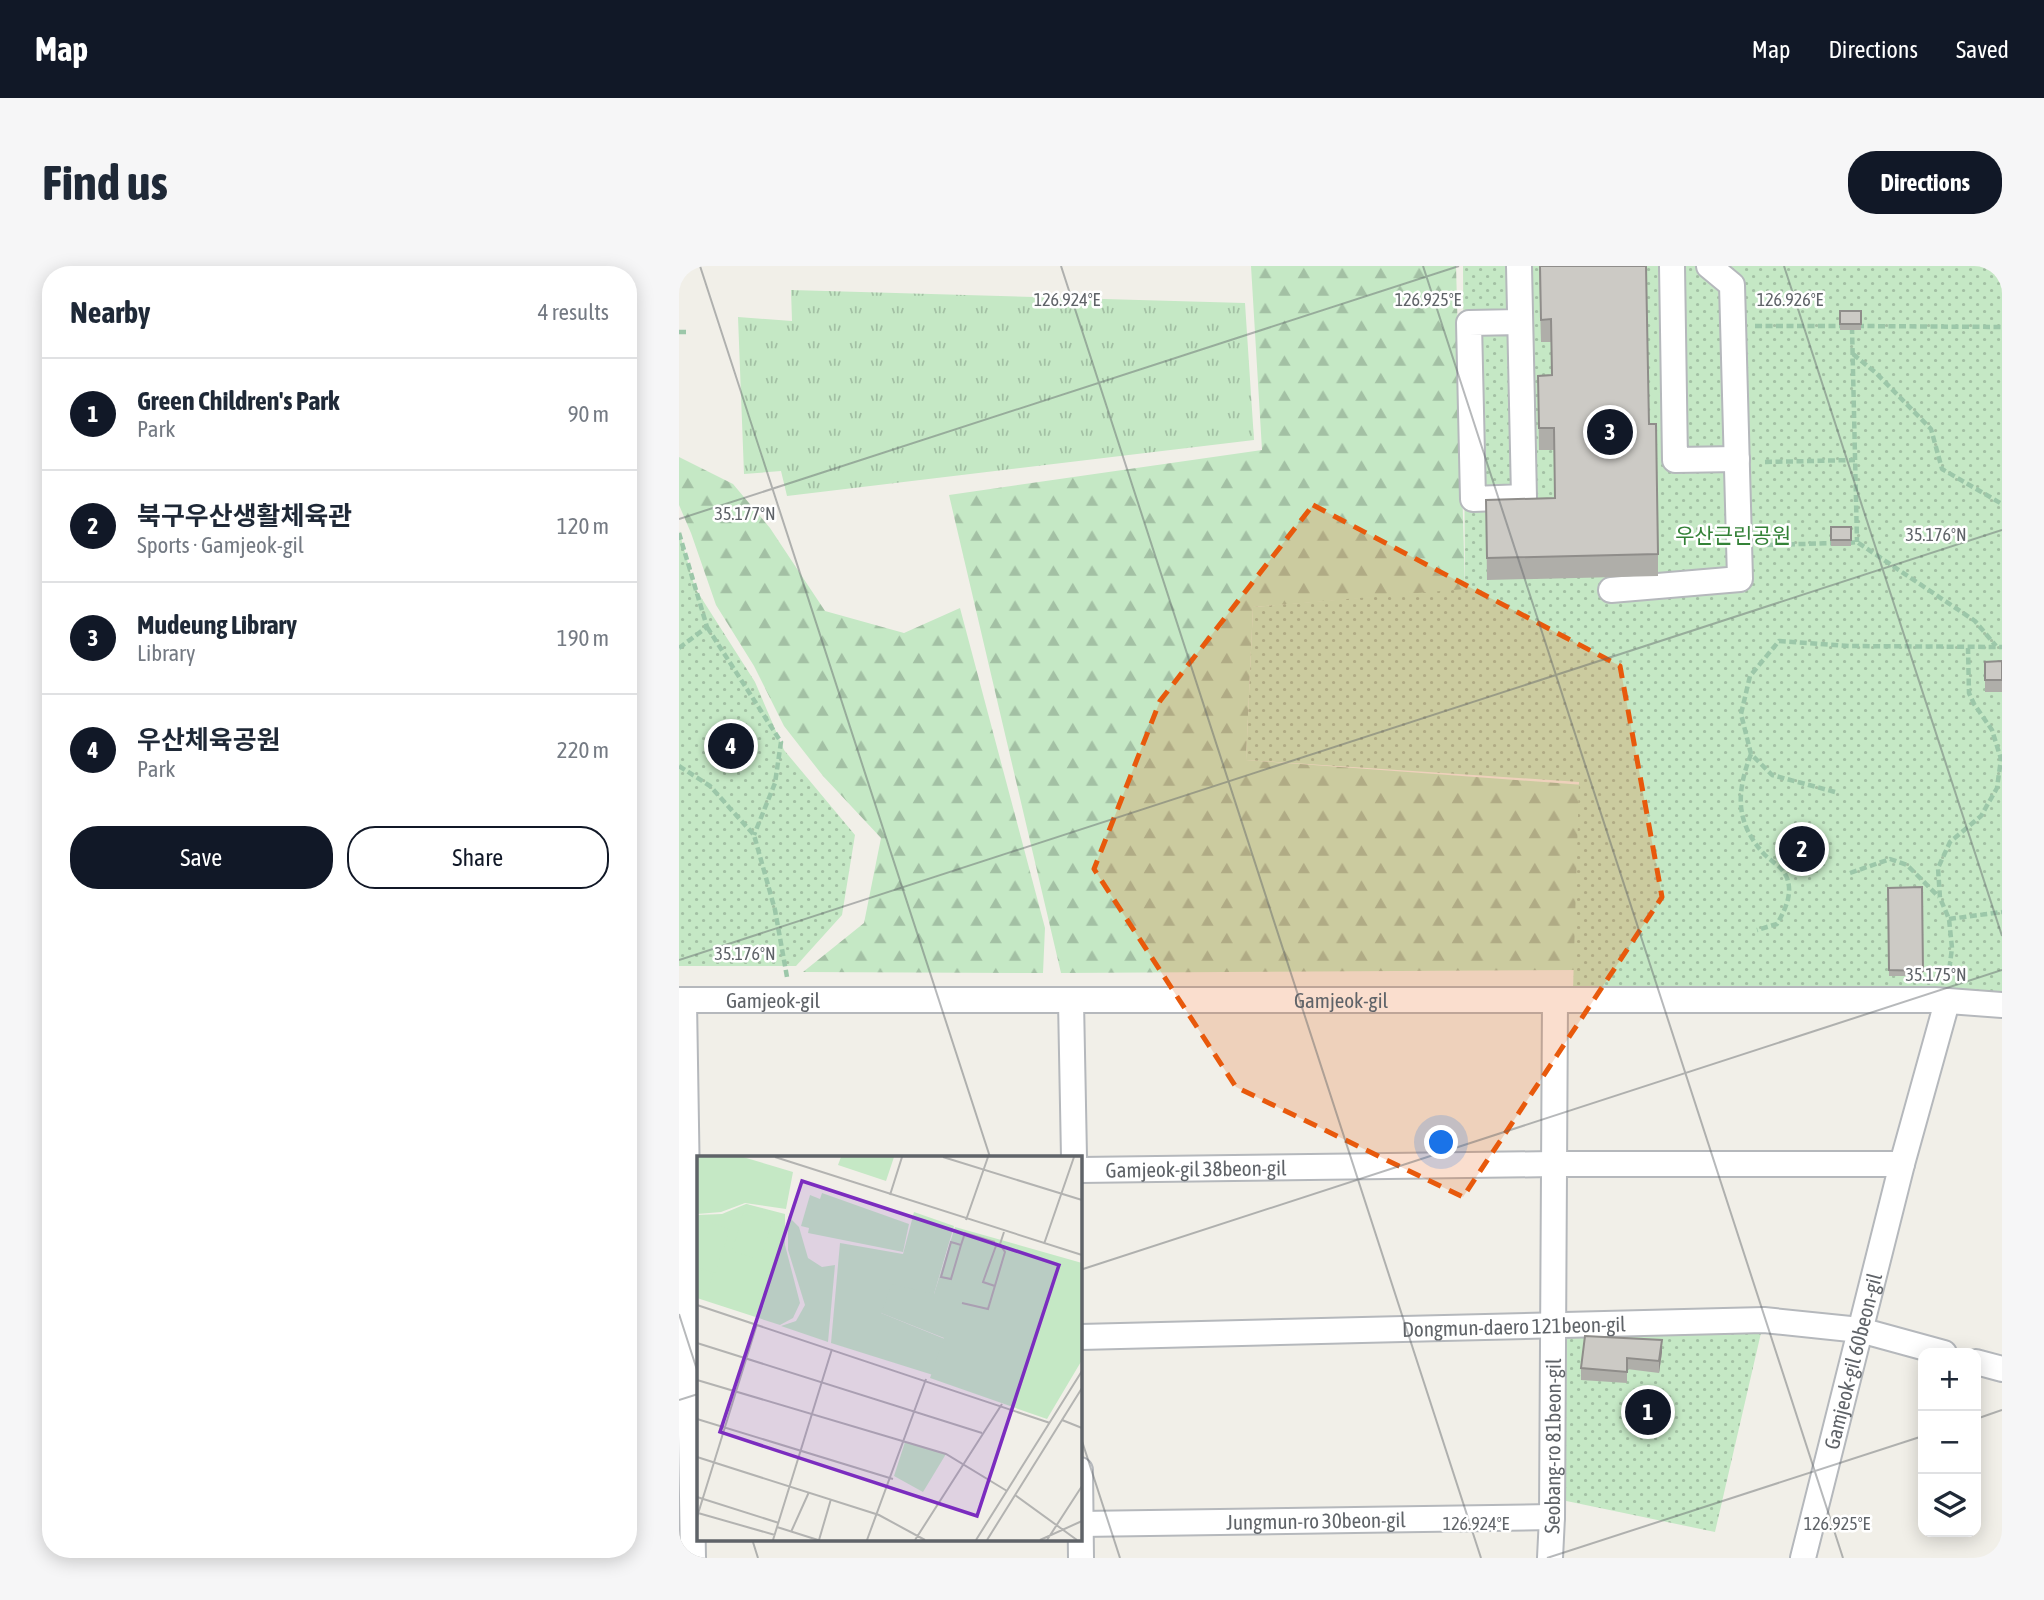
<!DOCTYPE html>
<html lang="en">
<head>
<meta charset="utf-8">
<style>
  body { margin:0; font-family:"Asap Condensed","Noto Sans KR",sans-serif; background:#f6f6f7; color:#1f2937 }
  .controls { position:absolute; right:21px; bottom:21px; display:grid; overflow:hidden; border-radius:14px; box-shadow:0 4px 18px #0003 }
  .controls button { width:63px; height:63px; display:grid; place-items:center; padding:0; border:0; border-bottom:2px solid #e0e1e3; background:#fff; color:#1f2937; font:35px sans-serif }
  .you { position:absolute; left:763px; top:877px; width:24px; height:24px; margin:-18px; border:5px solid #fff; border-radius:50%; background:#1a73e8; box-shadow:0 0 0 10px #1a73e833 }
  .badge { display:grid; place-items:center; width:46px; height:46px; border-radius:50%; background:#111827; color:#fff; font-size:23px; font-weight:700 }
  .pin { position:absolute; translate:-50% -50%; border:4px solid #fff; box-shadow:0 2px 7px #0006 }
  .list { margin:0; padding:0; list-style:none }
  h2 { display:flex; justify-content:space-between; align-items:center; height:91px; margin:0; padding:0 28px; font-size:30px }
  h2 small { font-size:23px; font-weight:400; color:#747a83 }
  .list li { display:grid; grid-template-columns:46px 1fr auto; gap:21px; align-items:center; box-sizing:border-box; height:112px; padding:0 28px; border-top:2px solid #e0e1e3 }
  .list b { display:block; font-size:26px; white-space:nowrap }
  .list p { margin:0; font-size:23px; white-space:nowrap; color:#747a83 }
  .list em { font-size:23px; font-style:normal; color:#747a83 }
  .actions { display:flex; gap:14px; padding:21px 28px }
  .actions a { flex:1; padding:16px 0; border:2px solid #111827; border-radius:28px; text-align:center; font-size:24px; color:#111827 }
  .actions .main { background:#111827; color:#fff }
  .icon { flex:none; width:38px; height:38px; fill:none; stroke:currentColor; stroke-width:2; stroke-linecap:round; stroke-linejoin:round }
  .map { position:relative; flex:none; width:1323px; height:1292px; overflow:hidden; border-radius:28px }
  header { display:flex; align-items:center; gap:42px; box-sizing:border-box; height:98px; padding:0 35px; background:#111827; color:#fff }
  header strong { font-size:33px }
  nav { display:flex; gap:38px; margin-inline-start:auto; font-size:24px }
  .intro { display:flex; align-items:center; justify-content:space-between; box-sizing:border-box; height:168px; padding:0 42px }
  h1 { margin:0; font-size:49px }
  .button { padding:18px 32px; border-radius:28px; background:#111827; color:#fff; font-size:24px; font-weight:700 }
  main { display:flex; gap:42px; padding:0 42px }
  aside { flex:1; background:#fff; border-radius:28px; box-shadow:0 4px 18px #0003 }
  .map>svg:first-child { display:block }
  .grass { fill:url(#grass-tufts) }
  .forest { fill:url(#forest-firs) }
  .park { fill:url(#park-dots) }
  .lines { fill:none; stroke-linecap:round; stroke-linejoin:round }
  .minor-casing { stroke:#b5b8bc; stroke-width:28 }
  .path { stroke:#9cc7a9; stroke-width:4.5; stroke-dasharray:7 3.5; stroke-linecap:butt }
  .minor { stroke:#fff; stroke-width:24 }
  .wall { fill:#afaea9 }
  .shaded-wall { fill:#8f8d8a }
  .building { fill:#cccac5; stroke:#8f8d8a; stroke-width:2 }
  .marked { fill:#e8590c; fill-opacity:0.2; stroke:#e8590c; stroke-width:5; stroke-dasharray:14 9; stroke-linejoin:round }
  .ticks { fill:none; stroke:#5f6368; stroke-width:2; stroke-opacity:0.45 }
  .labels { text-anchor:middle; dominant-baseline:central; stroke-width:5; stroke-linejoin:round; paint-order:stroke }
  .park-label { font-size:21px; fill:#348238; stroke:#fff }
  .street-label { font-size:21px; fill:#5f6368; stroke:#fff }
  .inset-road { fill:none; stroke:#b3b3b1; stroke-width:2 }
  .view { fill:#7b2cbf; fill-opacity:0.15; stroke:#7b2cbf; stroke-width:3.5 }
  .inset-edge { fill:none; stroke:#5f6368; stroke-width:3.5 }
  .ticks-label { font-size:18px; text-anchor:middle; fill:#5f6368; stroke:#fff; stroke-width:5; stroke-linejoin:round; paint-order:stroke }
</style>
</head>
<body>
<header>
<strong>Map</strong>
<nav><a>Map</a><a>Directions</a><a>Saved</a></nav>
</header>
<div class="intro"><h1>Find us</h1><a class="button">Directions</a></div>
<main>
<aside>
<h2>Nearby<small>4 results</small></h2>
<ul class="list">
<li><span class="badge">1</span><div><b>Green Children's Park</b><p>Park</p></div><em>90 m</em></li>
<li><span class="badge">2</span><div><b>북구우산생활체육관</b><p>Sports · Gamjeok-gil</p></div><em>120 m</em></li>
<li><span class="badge">3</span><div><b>Mudeung Library</b><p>Library</p></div><em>190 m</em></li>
<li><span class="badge">4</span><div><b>우산체육공원</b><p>Park</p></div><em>220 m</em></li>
</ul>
<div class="actions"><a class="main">Save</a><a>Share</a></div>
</aside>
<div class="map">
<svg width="1323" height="1292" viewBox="0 0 1323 1292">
  <defs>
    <pattern id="grass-tufts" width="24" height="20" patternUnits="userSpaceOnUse" patternTransform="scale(1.75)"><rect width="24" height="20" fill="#c5e8c5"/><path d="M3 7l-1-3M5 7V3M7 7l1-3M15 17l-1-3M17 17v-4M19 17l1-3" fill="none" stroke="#a3c0a4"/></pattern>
    <pattern id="forest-firs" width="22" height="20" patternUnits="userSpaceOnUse" patternTransform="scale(1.75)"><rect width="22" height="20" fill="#c5e8c5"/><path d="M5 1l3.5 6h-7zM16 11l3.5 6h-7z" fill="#a3c0a4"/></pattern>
    <pattern id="park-dots" width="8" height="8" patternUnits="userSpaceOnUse" patternTransform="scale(1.75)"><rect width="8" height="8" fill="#c5e8c5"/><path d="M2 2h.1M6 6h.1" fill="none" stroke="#a3c0a4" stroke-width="1.8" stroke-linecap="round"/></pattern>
  </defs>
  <rect width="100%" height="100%" fill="#f1efe8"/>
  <path class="grass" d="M112,24L566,37L575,174L108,230L102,205L65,208L59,51L113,55Z"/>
  <path class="forest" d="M572,0H777L786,324L574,341L567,494L905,519L907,704L382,707L270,229L583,184Z
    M0,191L54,218L91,262L146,345L225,367L281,342L366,662L364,707L124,706L185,657L202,572L144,510L105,460L75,400L37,339L12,267L0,239Z"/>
  <path class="park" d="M784,0H1323V734L894,724L900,516L567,494L574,341L786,323Z
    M0,265L16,322L76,416L105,484L176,569L163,649L117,700H0Z
    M1085,1054L1036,1266L873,1232L874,1059Z"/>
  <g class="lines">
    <g class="minor-casing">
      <g id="minor">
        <path d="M840,0L845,231L794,233L790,57L840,56"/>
        <path d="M993,0L996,194L1058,193"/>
        <path d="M932,324L1061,313L1053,19L1030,0"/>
        <path id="s1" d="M0,734H1256L1323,739"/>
        <path d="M5,735L14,1292"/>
        <path d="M392,735L395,891"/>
        <path id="s2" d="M401,904L875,898H1223"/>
        <path id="s3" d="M401,1071L1085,1054L1181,1064L1265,1087"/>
        <path d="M1297,1096L1323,1103"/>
        <path d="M401,1204L402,1292"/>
        <path id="s4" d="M401,1258L873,1251"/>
        <path id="s5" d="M871,1292L873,1251L876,735"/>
        <path id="s6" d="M1124,1292L1223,898L1268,736"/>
      </g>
    </g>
    <path class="path" d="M1076,60H1166
      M1178,60L1323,61
      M1173,61L1178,276
      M0,66H10
      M1174,88L1197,107L1252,163L1263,203L1323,238
      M1086,196L1176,194
      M0,267L28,361L0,382
      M1169,277L1178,276L1296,355L1317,380
      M1088,279L1157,277
      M28,361L102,476L96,517L75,569
      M1072,488C1057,527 1056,557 1086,589C1094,597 1103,600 1108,612C1114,628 1106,644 1098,658L1078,664
      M0,500L31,520L75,569L96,644L108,711
      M1156,526L1093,509L1072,488L1062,448L1071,410L1100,375L1170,380L1323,381
      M1171,607L1211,593L1228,599L1260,631
      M1270,653L1323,646
      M1269,713L1273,682L1270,653L1261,632L1259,602L1271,576L1302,550L1318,522L1322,493L1313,464L1295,438L1290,427L1289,382"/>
    <use href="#minor" class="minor"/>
  </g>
  <path class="wall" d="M860,0L970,158L979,288V310L808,314L807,234L876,232L875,184H860L859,110L873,109L872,76H862Z
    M1161,45H1182V64H1161Z
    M1152,261H1172V280H1152Z
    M1323,395V426H1306V396Z
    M1243,621L1244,710H1210L1209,622Z
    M906,1070L983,1086L980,1107L948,1103V1117L902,1114V1102Z"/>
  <path class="shaded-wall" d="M983,1074V1086L980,1107V1095Z"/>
  <path class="building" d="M861,0H967L970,158H977L979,288L808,292L807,234L876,232L875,162H860L859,110L873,109L872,53L862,54Z
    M1161,45H1182V58H1161Z
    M1152,261H1172V274H1152Z
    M1323,395V414H1306V396Z
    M1243,621L1244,705L1210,704L1209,622Z
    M906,1070L983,1074L980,1095L948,1092V1106L902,1102Z"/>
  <path class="marked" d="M634,239L941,400L983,631L784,931L557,821L415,603L481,435Z"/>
  <path class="ticks" d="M21,0L311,891M382,0L802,1292M744,0L1164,1292M1105,0L1323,670M0,253L780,0M0,694L1323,264M401,1004L1323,704M0,1048L19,1107M0,1134L19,1128M1297,1153L1323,1144M401,1169L441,1292M73,1273L79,1292M868,1292L1244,1170"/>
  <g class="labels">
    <g class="park-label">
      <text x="1054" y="269">우산근린공원</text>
    </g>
    <g class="street-label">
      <text stroke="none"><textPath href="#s1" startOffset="94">Gamjeok-gil</textPath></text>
      <text stroke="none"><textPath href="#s1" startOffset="662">Gamjeok-gil</textPath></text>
      <text stroke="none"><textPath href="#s2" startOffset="116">Gamjeok-gil 38beon-gil</textPath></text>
      <text stroke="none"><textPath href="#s3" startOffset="434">Dongmun-daero 121beon-gil</textPath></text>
      <text stroke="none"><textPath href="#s6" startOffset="203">Gamjeok-gil 60beon-gil</textPath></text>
      <text stroke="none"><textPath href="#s5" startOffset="112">Seobang-ro 81beon-gil</textPath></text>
      <text stroke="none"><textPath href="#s4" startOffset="236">Jungmun-ro 30beon-gil</textPath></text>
    </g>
  </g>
  <g transform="translate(18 890)">
    <rect width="385" height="385" fill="#f1efe8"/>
    <path d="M125,37L212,68L206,96L111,77L112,72L104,70L113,39L123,43Z" fill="#c5e8c5"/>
    <path d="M0,1H46L96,16L89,53L48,47L24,56L0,58ZM217,56L257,70L237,138L184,157L248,183L236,219L134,187L143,87L206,98ZM91,60L102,71L111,102L125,111L138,109L131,186L84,170L99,165L108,149L91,94Z" fill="#c5e8c5"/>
    <path d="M49,48L88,58V89L103,147L96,162L83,169L0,142V59L25,58ZM258,71L385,107V204L350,263L233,222L247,182L184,157L195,128L237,138ZM208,286L249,298L226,336L197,320Z" fill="#c5e8c5"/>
    <path d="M144,1H197L189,25L141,9ZM49,48L78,57L63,104L35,95ZM0,62L33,73L18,117L0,111ZM0,113L16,118L10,136L0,133Z" fill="#c5e8c5"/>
    <path class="inset-road" d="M78,1L385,99M246,1L385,44M193,39L205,1M269,64L291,1M347,88L377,1M264,89L254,123L244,121L254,86L264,89L268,77L298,86M298,130L286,126L300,87M265,147L291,153L308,96L303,88L307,76M0,149L353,267M0,187L285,277M0,224L249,298L310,335M0,263L196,323M365,264L385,272M0,301L182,359L228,384M318,339L380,384M0,341L82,367M1,357L78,379M0,361L60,168M80,371L121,384M94,376L112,336M76,384L135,193M122,384L134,343M170,384L229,223M218,384L305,248M279,384L385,215M290,384L385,232M343,384L385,365M350,384L385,330"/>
    <path class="view" d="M105,25L362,109L280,360L23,276Z"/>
    <rect width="385" height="385" class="inset-edge"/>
  </g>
  <g class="ticks-label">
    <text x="388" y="40">126.924°E</text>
    <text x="749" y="40">126.925°E</text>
    <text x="1111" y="40">126.926°E</text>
    <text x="66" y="254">35.177°N</text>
    <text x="1257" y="275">35.176°N</text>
    <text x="66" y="694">35.176°N</text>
    <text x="1257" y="715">35.175°N</text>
    <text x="797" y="1264">126.924°E</text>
    <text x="1158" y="1264">126.925°E</text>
  </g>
</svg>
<div class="controls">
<button>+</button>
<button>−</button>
<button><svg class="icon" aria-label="layers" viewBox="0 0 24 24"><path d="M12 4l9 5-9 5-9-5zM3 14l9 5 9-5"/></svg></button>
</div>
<div class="you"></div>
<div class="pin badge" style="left:969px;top:1146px">1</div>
<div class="pin badge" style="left:1123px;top:583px">2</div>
<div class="pin badge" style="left:931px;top:166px">3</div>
<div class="pin badge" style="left:52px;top:480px">4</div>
</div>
</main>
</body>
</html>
